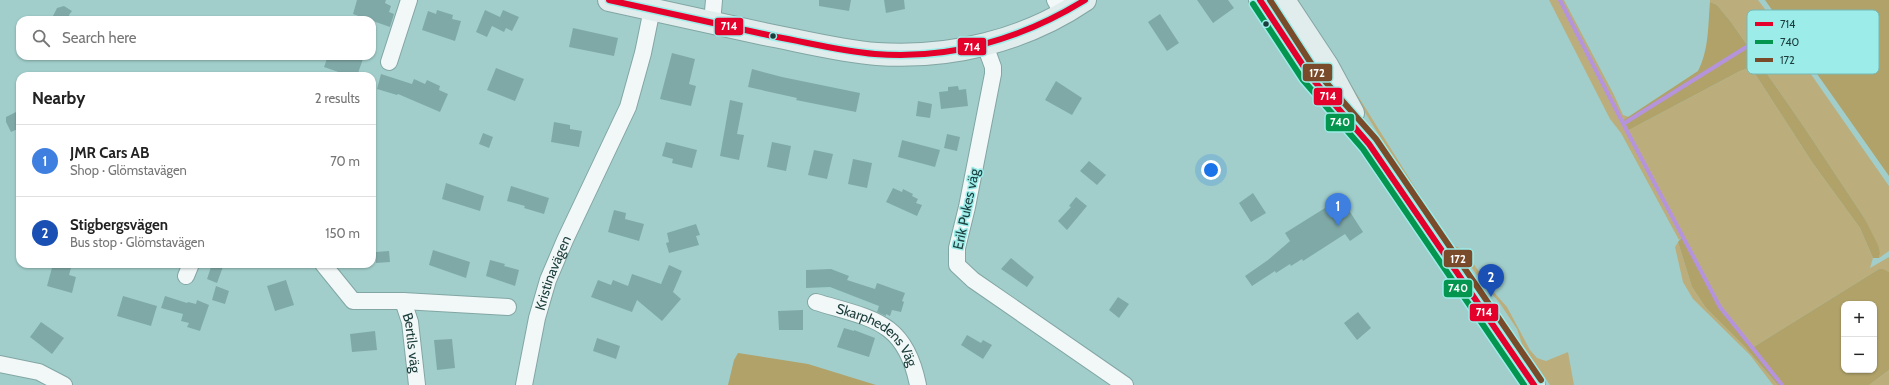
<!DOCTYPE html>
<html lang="en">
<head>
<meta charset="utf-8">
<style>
  body { margin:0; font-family:Cabin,sans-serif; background:#f2f2f2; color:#222 }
  .controls { position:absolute; right:12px; bottom:12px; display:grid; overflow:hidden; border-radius:8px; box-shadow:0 1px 3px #0004 }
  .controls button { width:36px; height:36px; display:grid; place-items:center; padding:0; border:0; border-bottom:1px solid #e0e0e0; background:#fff; color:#222; font:20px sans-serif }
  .you { position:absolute; left:1211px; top:170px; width:14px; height:14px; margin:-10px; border:3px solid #fff; border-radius:50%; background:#1a73e8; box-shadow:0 0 0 6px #1a73e833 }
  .badge { display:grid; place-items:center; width:26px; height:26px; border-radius:50%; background:#7c3aed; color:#fff; font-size:13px; font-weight:700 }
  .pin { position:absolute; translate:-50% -33px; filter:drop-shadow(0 1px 2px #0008) }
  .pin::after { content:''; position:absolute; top:21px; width:14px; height:12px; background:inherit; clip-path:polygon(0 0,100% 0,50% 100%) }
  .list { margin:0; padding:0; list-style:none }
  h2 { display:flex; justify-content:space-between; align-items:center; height:52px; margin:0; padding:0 16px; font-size:17px }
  h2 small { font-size:13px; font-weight:400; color:#767676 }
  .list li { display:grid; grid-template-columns:26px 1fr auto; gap:12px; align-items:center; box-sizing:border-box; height:72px; padding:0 16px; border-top:1px solid #e0e0e0 }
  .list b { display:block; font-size:15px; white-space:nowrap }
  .list p { margin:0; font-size:13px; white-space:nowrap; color:#767676 }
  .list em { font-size:13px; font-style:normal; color:#767676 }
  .icon { flex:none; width:22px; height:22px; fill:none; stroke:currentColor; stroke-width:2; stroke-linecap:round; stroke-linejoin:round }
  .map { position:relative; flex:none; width:1889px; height:385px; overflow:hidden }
  .search { position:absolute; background:#fff; box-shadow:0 1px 3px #0004; left:16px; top:16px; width:360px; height:44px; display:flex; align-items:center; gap:10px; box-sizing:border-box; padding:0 14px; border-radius:12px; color:#767676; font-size:15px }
  .panel { position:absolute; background:#fff; box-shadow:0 1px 3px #0004; left:16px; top:72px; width:360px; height:196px; border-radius:12px }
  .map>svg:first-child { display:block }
  .green { fill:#bcae7c }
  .forest { fill:#b0a269; fill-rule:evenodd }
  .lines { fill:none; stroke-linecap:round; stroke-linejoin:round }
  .stream { stroke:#b694dc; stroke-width:4 }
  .building { fill:#7fa9a7 }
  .street-casing { stroke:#82a6a4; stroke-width:18 }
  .secondary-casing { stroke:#82a6a4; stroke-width:24 }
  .street { stroke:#f1f8f7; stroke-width:16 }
  .secondary { stroke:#e0edec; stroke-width:22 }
  .bus-1-casing { stroke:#9cedea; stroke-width:9 }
  .bus-2-casing { stroke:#9cedea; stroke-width:9 }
  .bus-3-casing { stroke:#9cedea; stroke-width:9 }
  .bus-1 { stroke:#e4002b; stroke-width:6 }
  .bus-2 { stroke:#04964e; stroke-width:6 }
  .bus-3 { stroke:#7a4b2a; stroke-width:6 }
  .bus-dot { fill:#1b3d3c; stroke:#9cedea; stroke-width:1.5 }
  .labels { text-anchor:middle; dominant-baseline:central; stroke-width:3; stroke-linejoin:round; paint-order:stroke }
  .street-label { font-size:14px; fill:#1b3d3c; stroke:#9cedea }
  .key { fill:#9cedea; stroke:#75b8b6; stroke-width:1 }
  .key-label { font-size:11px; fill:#1b3d3c }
  .line-badge { stroke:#9cedea; stroke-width:1.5 }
  .badge-label { font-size:11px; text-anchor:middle; font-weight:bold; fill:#fff }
</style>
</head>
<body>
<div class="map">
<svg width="1889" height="385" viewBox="0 0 1889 385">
  <rect width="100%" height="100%" fill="#a1cecb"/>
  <path class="green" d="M1293,0H1298L1446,237L1454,246L1464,250L1491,289L1507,307L1530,350L1537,358L1546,361L1568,352L1574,385H1550L1522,344L1517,329L1499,302L1483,284L1463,255L1451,249L1421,204L1355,96Z
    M1549,0H1564L1614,95L1623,115L1629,117L1622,121L1627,131L1740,71L1749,68L1752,69L1812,162L1860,228L1873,258L1870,268L1889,257V272L1879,269L1752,348L1720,307L1683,236L1679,240L1621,133L1610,119Z
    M1710,0H1758L1771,17L1889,186V251L1879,258L1880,253L1865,219L1804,127L1731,22L1717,5L1710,2Z
    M1678,242L1692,287L1706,308L1745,347L1778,385H1773L1750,355L1693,299L1683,282L1675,247Z
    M1889,370V385H1869Z"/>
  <path class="forest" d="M1765,0H1889V176Z
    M1710,2L1717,5L1731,22L1804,127L1865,219L1878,245L1880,253L1879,258H1873L1860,228L1812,162L1752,69L1749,68L1740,71L1627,131L1622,121L1698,71C1709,50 1708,25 1710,2Z
    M1683,236L1720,307L1752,348L1879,269H1883L1889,272V370L1869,385H1778L1745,347L1706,308L1692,287L1678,242ZM1844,304H1874V370H1844Z
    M738,353L808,364L876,385H728L734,360Z"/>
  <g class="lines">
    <path class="stream" d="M1560,0L1627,131L1720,307L1782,385
      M1623,124L1772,31"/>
  </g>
  <path class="building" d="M357,0H386L385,3L391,6L389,12L394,14L390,27L353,14Z
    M819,0H851L849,11L819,6Z
    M884,0H904L905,9L886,13Z
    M1197,0H1228L1234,8L1213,23Z
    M64,6L72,11L69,15L71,20H51L57,8Z
    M437,10L453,15L452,19L461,21L455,41L422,30L428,11L436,14Z
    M485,10L500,17L503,10L519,17L512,31L506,28L504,32L492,26L487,37L476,32Z
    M1160,14L1179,43L1167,51L1148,22Z
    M573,28L618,38L614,56L569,47Z
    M672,53L695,59L689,84L696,86L691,106L660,99Z
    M328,56H354L363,59L357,76H350L324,67Z
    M496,68L524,79L515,101L487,90Z
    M752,69L782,77L860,93L856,112L796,100L797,98L748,87Z
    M381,74L412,84L414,79L425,84L427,80L440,86L439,90L448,94L440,112L398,94L397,95L377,89Z
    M1056,81L1082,98L1072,115L1045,100Z
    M958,86L959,90L966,89L968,106L941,109L939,92L948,91V87Z
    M730,100L743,103L737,134L744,135L739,160L720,156Z
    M918,101L932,104L930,118L916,116Z
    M20,110V128L11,132L6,122V117Z
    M554,122L570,125V129L582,131L579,147L551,142Z
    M483,133L493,137L489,148L479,144Z
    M947,134L960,137L957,151L944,148Z
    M902,140L940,150L935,167L898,157Z
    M666,142L697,150L692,168L672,163L673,159L662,156Z
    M772,142L791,146L786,171L767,167Z
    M814,150L833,154L827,179L808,175Z
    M853,159L872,163L867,188L848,184Z
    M1089,161L1106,175L1097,185L1080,171Z
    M446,183L484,196L480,211L442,199Z
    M511,186L549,198L544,214L524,208L525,206L507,201Z
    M893,188L902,192L903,189L913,194L912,196L918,199L916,203L922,205L917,216L886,202Z
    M1253,193L1266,213L1251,222L1239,203Z
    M1076,197L1087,206L1067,230L1058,221L1071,207L1069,206Z
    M1341,198L1363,232L1350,241L1345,234L1303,261L1302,259L1291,266L1290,264L1276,273L1275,271L1252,286L1245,276L1268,260L1290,241L1285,233Z
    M614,210L626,213L625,219L644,224L639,241L608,232Z
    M696,224L700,235L696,236L699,245L669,253L666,243L669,242L667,233Z
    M433,250L470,262L466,278L429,265Z
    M389,251L390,262L376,263L375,252Z
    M1011,258L1034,277L1027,287L1001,269Z
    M490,260L505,264L504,266L519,270L515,286L486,276Z
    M53,264H72L69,275L76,277L72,293L47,286Z
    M212,264H224L217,283L207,279Z
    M669,265L682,271L673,292L681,299L662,321L637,300L632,312L591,297L598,280L611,285L613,280L628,286L632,274L661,284Z
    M831,269L849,276L847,280L875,289L877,283L905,293L902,301L904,302L901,312L892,310L890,316L886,314V316L877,312L879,306L830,287L806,288V270Z
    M286,280L294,305L275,311L267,286Z
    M216,286L229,291L225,304L212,300Z
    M123,296L157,306L151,326L117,316Z
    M165,296L187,303L188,302L196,304L197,300L209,305L200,331L187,327L189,323L181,321L183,314L161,308Z
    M1118,297L1129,304L1119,318L1109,310Z
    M803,310V330H779L778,311Z
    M1358,312L1371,328L1357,340L1344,323Z
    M41,322L64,338L52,354L30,337Z
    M844,328L854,331V330L875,338L869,357L837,347Z
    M375,331L377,350L352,352L350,334Z
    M967,335L981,343L983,340L992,345L983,359L961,345Z
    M597,338L620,346L616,359L593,351Z
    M452,339L455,368L437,370L434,340Z"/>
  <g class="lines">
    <g class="street-casing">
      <g id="street">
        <path d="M1055,0L1063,14"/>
        <path d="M712,23L714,0"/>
        <path d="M985,45L993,67V74L967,207L957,248V265L973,280L1125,385"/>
        <path d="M389,62L409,0"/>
        <path d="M323,264L353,301H403L508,307"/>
        <path d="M186,276L191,264"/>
        <path id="s1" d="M403,301L410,322L417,385"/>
        <path id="s2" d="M816,302C872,319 905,320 918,385"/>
        <path d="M0,364L39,372L64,385"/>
        <path id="s3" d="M524,385L537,318L548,280L565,240L628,107L643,53L652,9"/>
      </g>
    </g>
    <g class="secondary-casing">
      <path id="secondary" d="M609,0C661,11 712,23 764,34C801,41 839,51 877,54C949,59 1025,41 1085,0
        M1260,0L1310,76L1369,144L1534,385
        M1284,0L1327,65L1353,113"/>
    </g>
    <use href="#street" class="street"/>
    <use href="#secondary" class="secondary"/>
    <g class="bus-1-casing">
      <path id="bus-1" d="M609,0C665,12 721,25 777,37C810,43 842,51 875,54C950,60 1022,39 1085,0
        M1260,0L1310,76L1369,144L1534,385"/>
    </g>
    <g class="bus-2-casing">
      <path id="bus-2" d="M1253,4L1303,80L1363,149L1524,385"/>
    </g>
    <g class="bus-3-casing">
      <path id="bus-3" d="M1270,0L1316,71L1376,139L1541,380"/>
    </g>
    <use href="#bus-1" class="bus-1"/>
    <use href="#bus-2" class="bus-2"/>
    <use href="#bus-3" class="bus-3"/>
  </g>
  <g class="bus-dot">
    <circle cx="1266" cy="24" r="3.5"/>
    <circle cx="773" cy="36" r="3.5"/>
  </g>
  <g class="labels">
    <g class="street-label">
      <text transform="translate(966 209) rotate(-78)">Erik Pukes väg</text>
      <text stroke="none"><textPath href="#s3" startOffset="116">Kristinavägen</textPath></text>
      <text stroke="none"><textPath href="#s2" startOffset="72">Skarphedens Väg</textPath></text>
      <text stroke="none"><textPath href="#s1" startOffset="43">Bertils väg</textPath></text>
    </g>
  </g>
  <rect x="1747" y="10" width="132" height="64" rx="6" class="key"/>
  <rect x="1755" y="22" width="18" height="4" fill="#e4002b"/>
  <rect x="1755" y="40" width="18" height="4" fill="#04964e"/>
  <rect x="1755" y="58" width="18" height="4" fill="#7a4b2a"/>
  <g class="key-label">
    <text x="1780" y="28">714</text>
    <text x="1780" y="46">740</text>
    <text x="1780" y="64">172</text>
  </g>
  <g class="line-badge">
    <rect x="714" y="17" width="30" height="19" rx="4" fill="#e4002b"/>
    <rect x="957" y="37" width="30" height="19" rx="4" fill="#e4002b"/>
    <rect x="1302" y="63" width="31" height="19" rx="4" fill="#7a4b2a"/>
    <rect x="1313" y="87" width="30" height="19" rx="4" fill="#e4002b"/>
    <rect x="1325" y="113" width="30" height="19" rx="4" fill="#04964e"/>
    <rect x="1443" y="249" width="30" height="19" rx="4" fill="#7a4b2a"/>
    <rect x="1443" y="279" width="30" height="19" rx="4" fill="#04964e"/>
    <rect x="1469" y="303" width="30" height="19" rx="4" fill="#e4002b"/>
  </g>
  <g class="badge-label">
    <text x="729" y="30">714</text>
    <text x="972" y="51">714</text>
    <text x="1317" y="77">172</text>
    <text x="1328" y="100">714</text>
    <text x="1340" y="126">740</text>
    <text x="1458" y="263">172</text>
    <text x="1458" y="292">740</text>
    <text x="1484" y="316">714</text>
  </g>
</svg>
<div class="controls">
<button>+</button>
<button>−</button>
</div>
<div class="you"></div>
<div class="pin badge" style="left:1338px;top:226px;background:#3f7fe0">1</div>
<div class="pin badge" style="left:1491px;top:297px;background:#1a4fb4">2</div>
<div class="search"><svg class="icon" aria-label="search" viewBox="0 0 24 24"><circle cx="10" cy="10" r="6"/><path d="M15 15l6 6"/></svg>Search here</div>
<section class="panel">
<h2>Nearby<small>2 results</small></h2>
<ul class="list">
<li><span class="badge" style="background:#3f7fe0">1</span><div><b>JMR Cars AB</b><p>Shop · Glömstavägen</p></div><em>70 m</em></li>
<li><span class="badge" style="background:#1a4fb4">2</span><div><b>Stigbergsvägen</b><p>Bus stop · Glömstavägen</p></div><em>150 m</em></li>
</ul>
</section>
</div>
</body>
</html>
